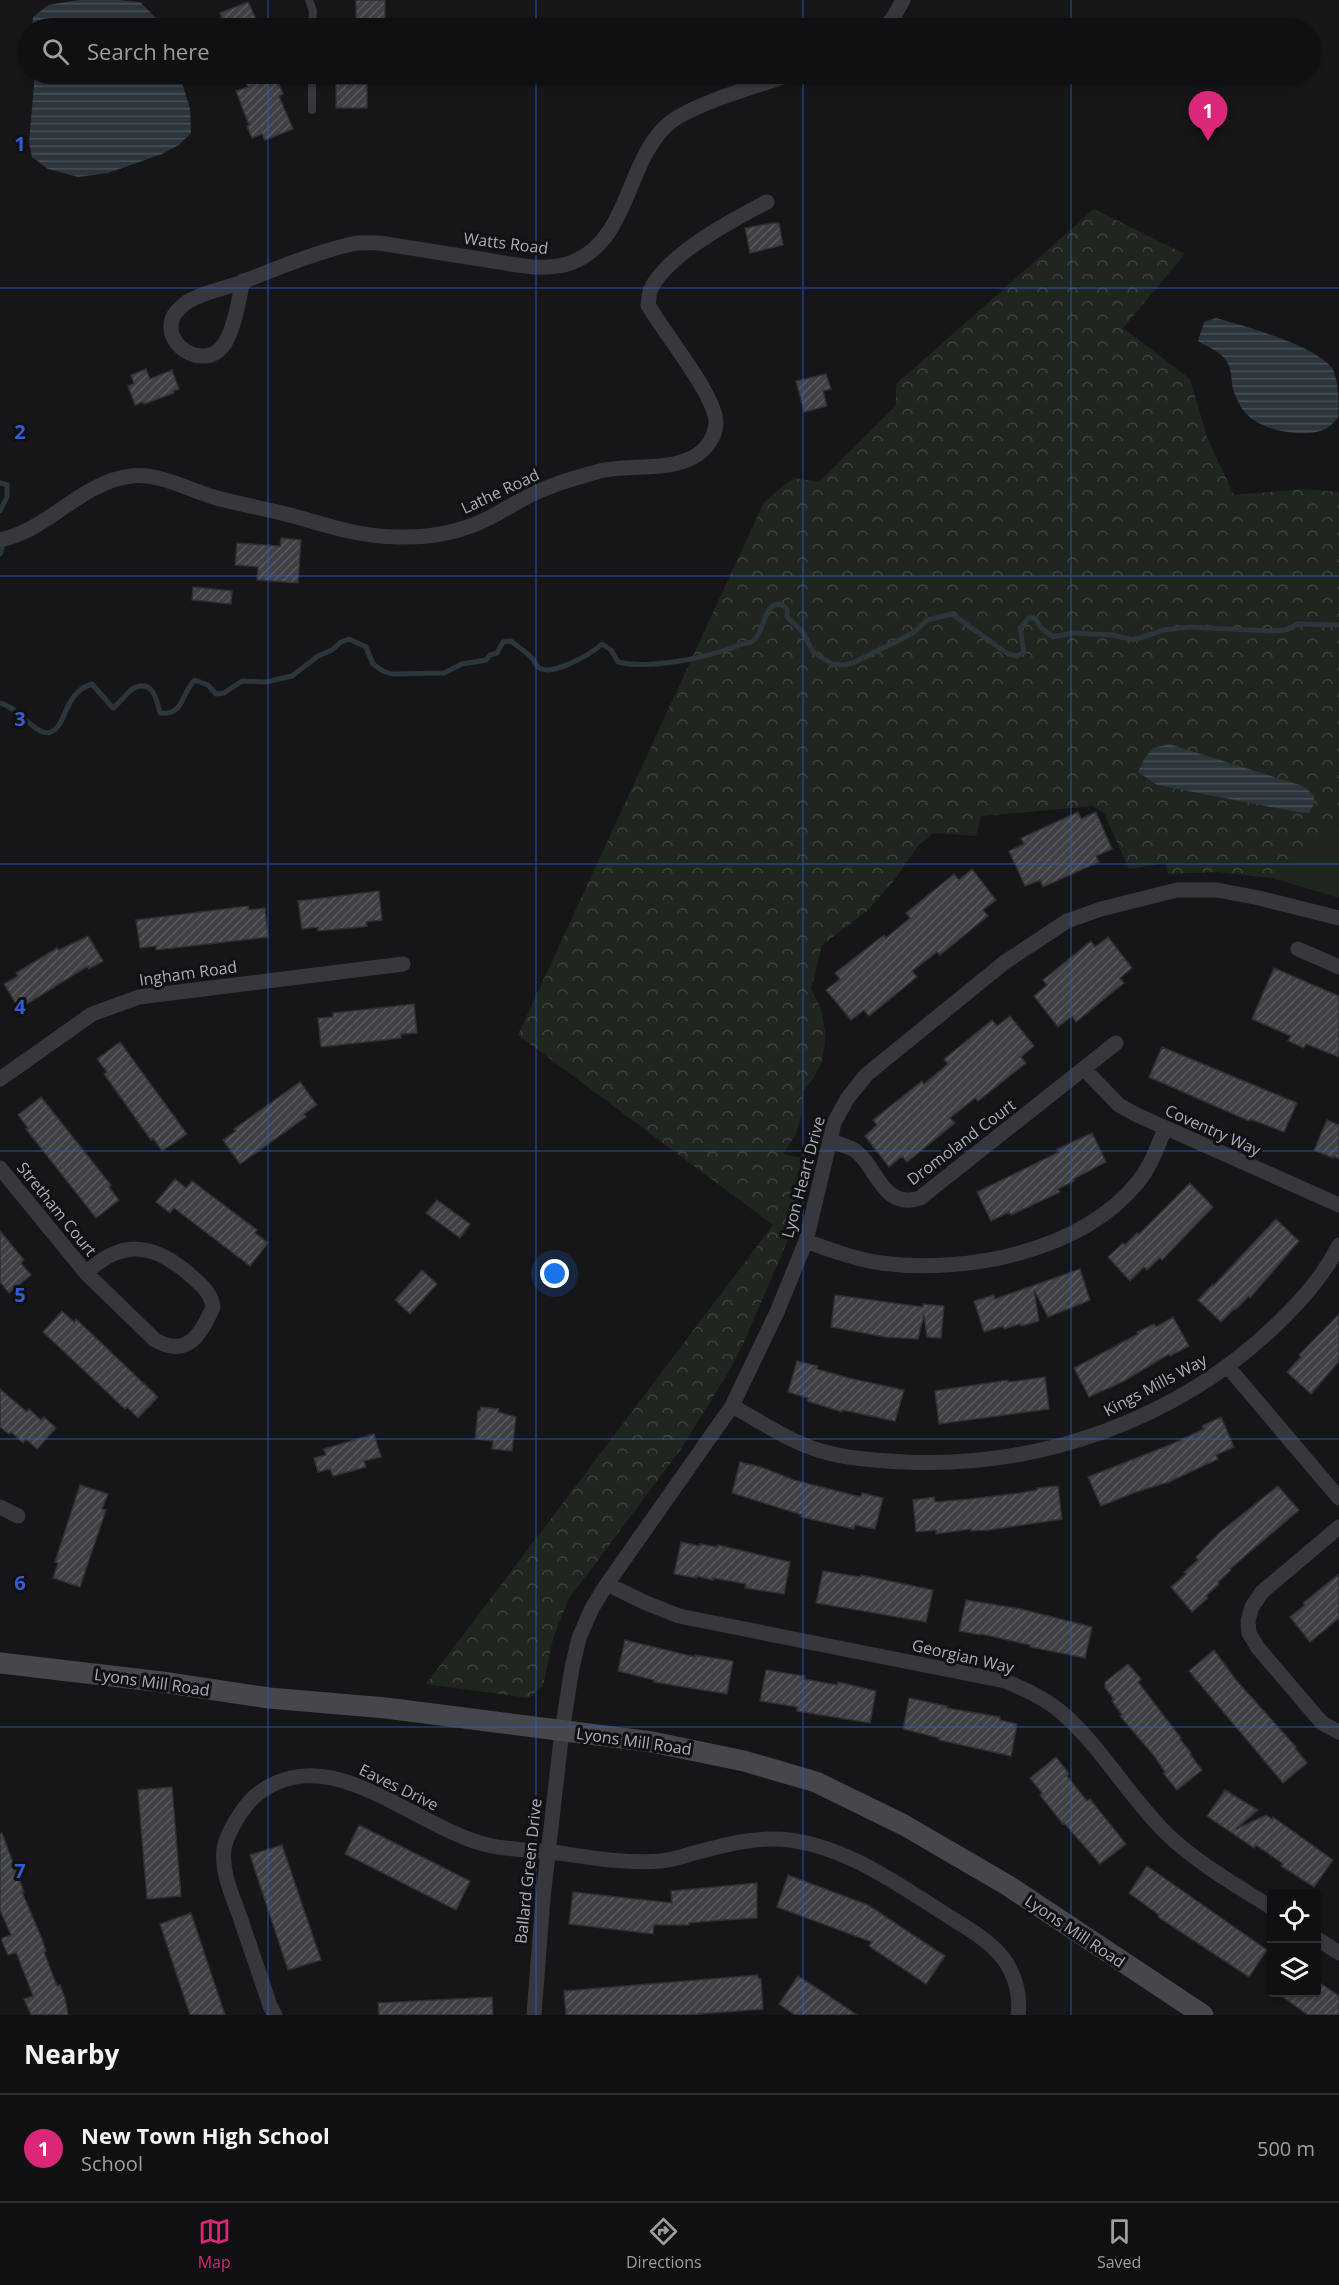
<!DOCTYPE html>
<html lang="en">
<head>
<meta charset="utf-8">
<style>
  body { margin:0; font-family:"Open Sans",sans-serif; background:#19191b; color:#f1f3f6 }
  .controls { position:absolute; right:18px; bottom:18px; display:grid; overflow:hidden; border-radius:6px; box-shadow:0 2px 4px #0004 }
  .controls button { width:54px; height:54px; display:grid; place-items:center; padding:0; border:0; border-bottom:2px solid #303032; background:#101012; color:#f1f3f6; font:30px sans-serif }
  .you { position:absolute; left:555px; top:1274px; width:21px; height:21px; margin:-15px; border:4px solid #fff; border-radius:50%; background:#1a73e8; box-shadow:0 0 0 9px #1a73e833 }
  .badge { display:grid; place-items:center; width:39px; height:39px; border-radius:50%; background:#db2777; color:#fff; font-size:20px; font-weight:700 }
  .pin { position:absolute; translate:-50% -50px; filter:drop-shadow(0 2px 3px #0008) }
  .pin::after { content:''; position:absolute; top:32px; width:21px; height:18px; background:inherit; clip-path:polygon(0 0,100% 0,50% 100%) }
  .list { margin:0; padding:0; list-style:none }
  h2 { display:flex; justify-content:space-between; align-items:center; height:78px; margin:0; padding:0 24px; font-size:26px }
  h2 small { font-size:20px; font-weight:400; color:#9c9d9f }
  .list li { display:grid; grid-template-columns:39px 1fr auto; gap:18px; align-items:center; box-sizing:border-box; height:108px; padding:0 24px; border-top:2px solid #303032 }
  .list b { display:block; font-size:22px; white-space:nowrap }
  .list p { margin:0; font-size:20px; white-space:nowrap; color:#9c9d9f }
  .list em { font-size:20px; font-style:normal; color:#9c9d9f }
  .icon { flex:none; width:33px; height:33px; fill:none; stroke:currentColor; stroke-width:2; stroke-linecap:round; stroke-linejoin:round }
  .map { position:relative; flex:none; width:1339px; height:2015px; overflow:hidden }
  .search { position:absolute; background:#101012; box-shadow:0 2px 4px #0004; left:18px; right:18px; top:18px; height:66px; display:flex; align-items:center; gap:15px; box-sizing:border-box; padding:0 21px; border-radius:33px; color:#9c9d9f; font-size:22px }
  .sheet { height:186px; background:#101012 }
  nav { display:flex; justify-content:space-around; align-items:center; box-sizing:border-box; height:84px; border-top:2px solid #303032; background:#101012; font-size:16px; color:#9c9d9f }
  nav a { display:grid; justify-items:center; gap:3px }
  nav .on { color:#db2777 }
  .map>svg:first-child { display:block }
  .grass { fill:#1e261f }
  .park { fill:url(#park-crowns) }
  .water { fill:url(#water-rules) }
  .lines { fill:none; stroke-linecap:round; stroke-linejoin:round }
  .stream { stroke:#2c353c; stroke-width:5 }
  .building { fill:url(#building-hatch); stroke:#303034; stroke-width:1.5 }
  .service { stroke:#37383d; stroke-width:8 }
  .minor { stroke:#37383d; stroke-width:15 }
  .secondary { stroke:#45474d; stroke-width:21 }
  .grid { fill:none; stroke:#325cd3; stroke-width:1.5; stroke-opacity:0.55 }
  .labels { text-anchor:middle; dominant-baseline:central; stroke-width:6; stroke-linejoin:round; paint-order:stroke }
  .street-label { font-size:16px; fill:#a8adb8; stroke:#111113 }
  .grid-label { font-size:20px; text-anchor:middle; font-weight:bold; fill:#325cd3; stroke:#111113; stroke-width:6; stroke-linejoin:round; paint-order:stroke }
</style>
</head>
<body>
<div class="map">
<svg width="1339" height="2015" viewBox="0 0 1339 2015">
  <defs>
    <pattern id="park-crowns" width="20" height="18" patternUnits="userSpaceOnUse" patternTransform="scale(1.5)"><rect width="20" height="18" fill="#1e261f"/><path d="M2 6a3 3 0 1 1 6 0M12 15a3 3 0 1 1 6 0" fill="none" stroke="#3c433d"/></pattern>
    <pattern id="water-rules" width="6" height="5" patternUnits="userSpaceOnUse" patternTransform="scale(1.5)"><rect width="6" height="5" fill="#2c353c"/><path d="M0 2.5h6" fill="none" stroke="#485056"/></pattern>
    <pattern id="building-hatch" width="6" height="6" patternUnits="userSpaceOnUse" patternTransform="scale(1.5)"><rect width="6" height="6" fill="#404145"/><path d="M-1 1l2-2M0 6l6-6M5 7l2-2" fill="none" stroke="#595a5e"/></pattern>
  </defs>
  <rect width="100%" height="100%" fill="#161618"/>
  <path class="grass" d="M1339,824V898L1272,878Z"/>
  <path class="park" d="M1094,209L1185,254L1123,328L1190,379L1207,437L1234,495L1305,489L1339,492V824L1272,878L1217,872L1168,874L1165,863L1129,869L1104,813L1093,806L981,816L976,836L933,833L918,846L895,879L867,911L822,945L811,989L821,1009L825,1031V1044L821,1064L815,1076L803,1092L802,1114L795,1136L783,1154L807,1159L789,1237L744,1342L728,1373L681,1449L568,1600L553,1639L543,1686L529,1698L426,1684L773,1225L518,1035L764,502L793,478L819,482L896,405V384Z"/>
  <path class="water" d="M78,0H121L140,2L157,19L153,28H32L33,17L48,5Z
    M35,74H179L190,108L191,133L179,145L162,154L108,173L78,177L48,169L32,157L29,142Z
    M1216,318C1244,326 1315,345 1332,368C1339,380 1339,404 1338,418C1332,424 1328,429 1320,431C1298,438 1256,429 1243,410C1239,404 1235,396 1233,389C1231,380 1232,369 1227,362C1220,350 1208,348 1198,341L1204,322Z
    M1169,744L1303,786L1314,795V804L1309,813L1297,812L1157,785L1138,772L1144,759L1153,748Z"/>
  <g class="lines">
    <path class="stream" d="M0,483L7,485V497L0,511
      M0,554L2,548
      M0,703C17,706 37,738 51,732C68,724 63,693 92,684L113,708C120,703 127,692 134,688C153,679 157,700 160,713C185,716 181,692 195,680L208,685L216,694L224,693L242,681L266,682L292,676L318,656L332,650L341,642L349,639L366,647L373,664L383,671L392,674L444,673L462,664L486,660L490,655L497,653L503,642L511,641C518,647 527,652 533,659C534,661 537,666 538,667C550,678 591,654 602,644L611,650L618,662C651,670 709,657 740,645C744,643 749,644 753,641C766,631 762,603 781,604L787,609V617L803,632L813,652L832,664L844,665L853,663L913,633L927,620L952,614L1008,654L1017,656L1024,652L1020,628L1029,618H1035L1041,628L1053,637L1073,633L1113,635L1133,640L1164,630L1189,627L1271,631L1286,630L1298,624L1339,625"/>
  </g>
  <path class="building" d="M356,0H385V28H356Z
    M248,2L259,25L250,28H226L220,13Z
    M267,74H275L283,94L279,96L293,129L265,140L262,134L252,138L247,126L249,125L236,91L248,87L245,81Z
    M336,84H367V108H336Z
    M773,223H779L783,245L750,253L745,228Z
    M146,369L150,379L172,370L179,389L173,391L174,393L144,404L143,402L135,405L128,386L134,384L131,375Z
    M826,374L831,389L823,391L827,406L804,412L796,381Z
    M281,538L301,540L298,583L257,580L258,567L235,565L237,543L280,546Z
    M193,587L232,591L231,604L192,600Z
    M1078,812L1081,819L1096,812L1112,849L1096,856L1099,862L1043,887L1040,880L1025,886L1009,851L1024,844L1021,838Z
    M972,869L996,900L983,910L988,916L940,955L937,952L912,971L917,977L869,1016L864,1010L851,1020L826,990L840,979L835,973L884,935L886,938L910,918L906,913L954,874L959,880Z
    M379,891L382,920L366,922L367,926L351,928L318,931V927L302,929L298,901Z
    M248,906L249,910L265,908L268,937L156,950V946L140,948L136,920Z
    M88,936L103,961L89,969L88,966L19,1009L4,984L18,976L16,973L57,948L59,950Z
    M1108,937L1132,968L1120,978L1124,983L1076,1022L1072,1016L1058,1027L1034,996L1047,985L1043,980L1091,941L1095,947Z
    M1274,968L1339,996V1057L1306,1044L1304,1048L1288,1041L1291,1036L1252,1019Z
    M414,1004L417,1033L401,1034V1038L321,1047L318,1018L333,1017V1013Z
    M1010,1016L1034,1046L1021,1057L1026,1063L978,1101L975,1098L950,1118L955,1123L907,1162L902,1156L889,1167L865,1136L877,1125L873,1120L922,1081L924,1084L948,1064L944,1059L992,1020L997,1026Z
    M120,1042L187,1134L162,1151L153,1138L151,1140L104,1074L107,1072L97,1059Z
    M1162,1047L1297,1103L1284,1132L1250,1119L1249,1121L1149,1077Z
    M300,1082L317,1105L304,1114L306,1117L240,1164L223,1140L236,1131L234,1129Z
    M41,1097L111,1185L109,1187L119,1200L96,1218L26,1129L28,1128L18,1115Z
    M1327,1120L1339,1125V1159L1334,1156L1333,1158L1314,1150Z
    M1092,1133L1106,1162L1073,1179L1074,1181L1058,1189L1060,1192L1011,1215L1009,1212L991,1221L977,1192L1059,1152L1057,1149Z
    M175,1179L186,1188L192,1181L257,1230L255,1233L268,1243L250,1266L174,1208L170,1213L156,1202Z
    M1190,1183L1213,1207L1162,1260L1160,1258L1147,1270L1144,1267L1130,1281L1108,1257L1123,1243L1125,1245L1137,1233L1139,1234Z
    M437,1200L470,1224L460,1238L426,1213Z
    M1276,1219L1299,1241L1250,1298L1249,1296L1236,1309L1235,1308L1221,1322L1198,1300L1213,1284L1214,1285Z
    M0,1231L24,1260L21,1263L31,1275L9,1293L0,1282Z
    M1080,1269L1090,1300L1048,1317L1034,1290L1039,1321L1021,1326L1020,1324L1004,1329L1003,1326L984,1332L974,1301L994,1295L995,1299Z
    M422,1270L437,1284L410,1314L395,1300Z
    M835,1295L923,1307V1304L944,1306L941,1338L927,1337L924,1315L918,1339L885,1337L831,1327Z
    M62,1311L74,1322L76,1319L158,1397L138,1418L127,1407L125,1409L43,1332Z
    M1339,1314V1361L1311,1394L1287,1372L1301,1357L1299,1355Z
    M1173,1317L1189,1346L1170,1356L1169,1354L1124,1381L1089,1397L1074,1368L1123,1342L1138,1334L1137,1332L1154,1324L1156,1327Z
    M797,1361L818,1366L817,1369L849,1378L904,1390L895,1421L842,1410V1412L807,1401L808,1398L788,1392Z
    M1045,1377L1049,1409L939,1424L935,1391L1008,1380V1382Z
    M0,1389L27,1412L29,1409L41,1420L44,1417L56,1428L37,1449L26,1439L23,1443L11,1432L9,1434L0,1427Z
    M481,1407L499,1409L498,1412L516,1417L512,1451L492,1449L493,1441L475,1439L478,1411H480Z
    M1221,1417L1234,1447L1216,1455L1218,1459L1169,1482L1136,1492L1101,1506L1088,1477L1172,1444L1204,1429L1202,1426Z
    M374,1434L381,1457L364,1461L366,1467L333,1476L330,1469L318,1472L314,1458L326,1455L324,1449Z
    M740,1462L761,1467L794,1480L861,1497L862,1493L883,1498L875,1529L855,1525L854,1529L801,1517L802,1515L732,1493Z
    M80,1485L108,1494L102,1509L106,1510L80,1587L53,1578L58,1563L55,1562Z
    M1058,1486L1062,1519L989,1530L971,1531V1529L936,1534V1530L916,1532L913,1500L934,1497L935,1502L969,1499L1020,1493L1037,1490V1488Z
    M1278,1486L1299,1510L1230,1569L1231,1570L1218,1582L1219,1584L1206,1596L1208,1598L1192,1612L1171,1587L1186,1574L1184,1572L1198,1560L1196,1557L1220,1532Z
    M681,1542L700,1546V1544L718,1547V1545L790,1562L784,1594L745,1588L746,1584L713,1578V1580L696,1576V1578L674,1574Z
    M823,1571L861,1577V1575L933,1590L926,1622L816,1603Z
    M1339,1574V1618L1310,1642L1290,1617L1305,1605L1303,1603Z
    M966,1600L1021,1609L1092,1627L1085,1658L1030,1647V1645L981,1634L980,1635L959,1631Z
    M625,1640L695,1657V1655L733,1661L727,1694L654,1682V1680L618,1671Z
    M1214,1650L1236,1680L1296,1747L1295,1748L1307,1763L1283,1783L1189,1671Z
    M1128,1664L1141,1679L1138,1682L1181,1738L1180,1739L1191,1753L1190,1754L1202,1770L1177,1790L1163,1773L1165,1772L1155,1757L1120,1716L1122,1715L1112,1701L1114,1699L1105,1688V1682Z
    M766,1670L805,1676L804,1679L837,1685L838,1682L876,1691L870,1723L797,1711V1707L760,1701Z
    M909,1698L947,1706V1708L1000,1717V1720L1017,1724L1011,1756L939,1740V1738L903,1729Z
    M1056,1757L1069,1774L1067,1776L1087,1801L1090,1799L1126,1844L1100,1864L1064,1823L1063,1824L1040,1795L1042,1793L1030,1778Z
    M172,1787L181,1896L147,1899L138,1790Z
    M1225,1790L1258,1810L1236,1829L1266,1815L1272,1819L1273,1817L1333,1860L1314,1887L1281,1866L1283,1864L1256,1845L1254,1848L1207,1816Z
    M359,1825L470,1881L456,1910L345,1854Z
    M2,1833L24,1892H22L42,1939L46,1951L44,1952L57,1986L60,1985L65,1998L68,2015H31L24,1999L33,1996L16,1952L8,1955L2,1941V1938L11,1935L0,1910V1834Z
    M282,1845L321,1960L288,1970L250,1855Z
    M1147,1866L1267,1950L1249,1977L1158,1917L1159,1915L1129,1893Z
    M788,1875L868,1905L945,1956L926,1984L869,1946L872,1942L777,1907Z
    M757,1883V1918L723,1920L689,1923V1925H654L653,1934L569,1924L573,1892L672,1903L671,1891Z
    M191,1913L225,2015H190L160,1924Z
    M758,1975V1978L761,1979L763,2009L687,2015H566L564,1991Z
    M798,1976L826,1994L857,2015H795L779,2004Z
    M1317,1981L1339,1996V2015H1308L1276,1992H1317Z
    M492,1997L493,2015H379L378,2003Z"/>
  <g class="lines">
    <path class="service" d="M309,0L313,11L312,28
      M312,110V74"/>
    <path class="minor" d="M884,28L893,18L903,0
      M243,281C239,298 234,333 222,347C202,371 159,343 174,315C177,310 182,306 187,302C202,293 222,289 239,283C276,269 313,253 352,244C360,242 370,243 379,243C411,248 442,253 474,258C504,262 543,274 573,262C629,239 626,164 666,126C687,105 761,85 792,74
      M0,540C49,530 81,482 131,476C158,473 185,488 210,496C236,504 264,508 290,515C326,525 360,537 398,537C430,538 462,532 491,517C506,509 520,500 535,493C556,483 578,477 600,471C628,464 659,471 687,460C703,454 715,440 716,423C717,397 662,330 648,305C649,300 649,295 650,291C664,256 734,219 767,202
      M1298,949L1339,967
      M1084,1069L1119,1105L1137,1115L1339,1205
      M0,1079L92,1014L139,997L403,964
      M829,1140C837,1144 849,1146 856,1151C878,1169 883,1210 920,1198L1116,1043
      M0,1168L86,1273L155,1340C187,1358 201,1335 213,1307C211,1292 200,1284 189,1274C153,1243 122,1239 86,1273
      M806,1241C831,1250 855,1259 881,1263C966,1274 1081,1252 1138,1182C1151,1166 1157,1147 1165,1129
      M1228,1367L1339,1498
      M732,1406C760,1421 790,1442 821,1451C848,1459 878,1461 906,1462C1040,1468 1177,1420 1275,1326C1300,1302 1323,1277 1339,1245
      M0,1507L18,1516
      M1339,1527L1262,1592L1252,1607L1248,1621L1249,1633L1258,1648L1322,1723L1339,1732
      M607,1584L646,1603L679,1616L1005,1681C1025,1689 1045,1698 1061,1712C1102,1747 1128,1796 1167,1834C1197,1863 1236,1885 1272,1908
      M1316,1938L1339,1953
      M275,2015L270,2006C261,1978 251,1950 242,1923C234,1899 221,1874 224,1849C226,1834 243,1807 254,1797C328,1733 418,1832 492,1846C512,1850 532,1850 552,1852C588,1857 624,1864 661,1861C674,1860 686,1855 698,1852C728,1844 759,1836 790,1840C848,1848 894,1882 942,1912C963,1926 987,1938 1003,1958C1015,1974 1021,1996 1018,2015
      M534,2015L543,1898L562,1731L572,1668L579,1638L592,1608L607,1584L732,1406L777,1312L806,1241L834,1123L847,1099L866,1075L1005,962L1067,921L1101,909L1177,890H1217L1259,898L1339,918"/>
    <path class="secondary" d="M0,1663L162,1682L269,1698L386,1708L652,1742L744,1761L816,1782L904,1825L1007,1885L1203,2015"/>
  </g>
  <path class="grid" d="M268,0V28M536,0V28M803,0V28M1071,0V28M268,74V2015M536,74V2015M803,74V2015M1071,74V2015M0,288H1339M0,576H1339M0,864H1339M0,1151H1339M0,1439H1339M0,1727H1339"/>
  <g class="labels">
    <g class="street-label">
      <text transform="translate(506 243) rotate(7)">Watts Road</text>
      <text transform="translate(500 491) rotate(-25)">Lathe Road</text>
      <text transform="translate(188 973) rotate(-8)">Ingham Road</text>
      <text transform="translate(1213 1130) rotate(24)">Coventry Way</text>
      <text transform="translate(961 1142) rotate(-37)">Dromoland Court</text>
      <text transform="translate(803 1177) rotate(-75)">Lyon Heart Drive</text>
      <text transform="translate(57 1209) rotate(51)">Stretham Court</text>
      <text transform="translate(1155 1385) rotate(-28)">Kings Mills Way</text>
      <text transform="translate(963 1656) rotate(13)">Georgian Way</text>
      <text transform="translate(152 1682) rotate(8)">Lyons Mill Road</text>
      <text transform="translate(634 1741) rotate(8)">Lyons Mill Road</text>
      <text transform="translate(399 1787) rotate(26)">Eaves Drive</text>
      <text transform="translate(528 1871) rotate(-84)">Ballard Green Drive</text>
      <text transform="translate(1075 1931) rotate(34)">Lyons Mill Road</text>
    </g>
  </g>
  <g class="grid-label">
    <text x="20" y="151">1</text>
    <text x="20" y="439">2</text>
    <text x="20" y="726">3</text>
    <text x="20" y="1014">4</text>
    <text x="20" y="1302">5</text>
    <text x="20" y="1590">6</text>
    <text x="20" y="1878">7</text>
  </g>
</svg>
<div class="controls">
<button><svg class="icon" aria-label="locate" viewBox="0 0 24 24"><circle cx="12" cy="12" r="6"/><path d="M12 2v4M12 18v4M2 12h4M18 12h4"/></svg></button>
<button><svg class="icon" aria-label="layers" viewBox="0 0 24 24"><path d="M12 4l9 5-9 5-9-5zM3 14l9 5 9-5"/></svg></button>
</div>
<div class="you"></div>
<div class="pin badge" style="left:1208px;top:141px">1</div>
<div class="search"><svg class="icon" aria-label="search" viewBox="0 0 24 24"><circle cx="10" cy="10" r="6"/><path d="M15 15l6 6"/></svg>Search here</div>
</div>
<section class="sheet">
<h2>Nearby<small></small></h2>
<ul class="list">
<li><span class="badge">1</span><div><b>New Town High School</b><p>School</p></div><em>500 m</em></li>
</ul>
</section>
<nav>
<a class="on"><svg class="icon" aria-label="map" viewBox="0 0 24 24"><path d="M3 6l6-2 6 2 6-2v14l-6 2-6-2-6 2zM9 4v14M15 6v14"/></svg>Map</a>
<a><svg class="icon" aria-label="directions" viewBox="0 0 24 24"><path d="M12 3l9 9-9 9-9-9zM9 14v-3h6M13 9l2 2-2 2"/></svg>Directions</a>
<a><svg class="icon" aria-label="saved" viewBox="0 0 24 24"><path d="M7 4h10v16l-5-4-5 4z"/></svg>Saved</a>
</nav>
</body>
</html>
